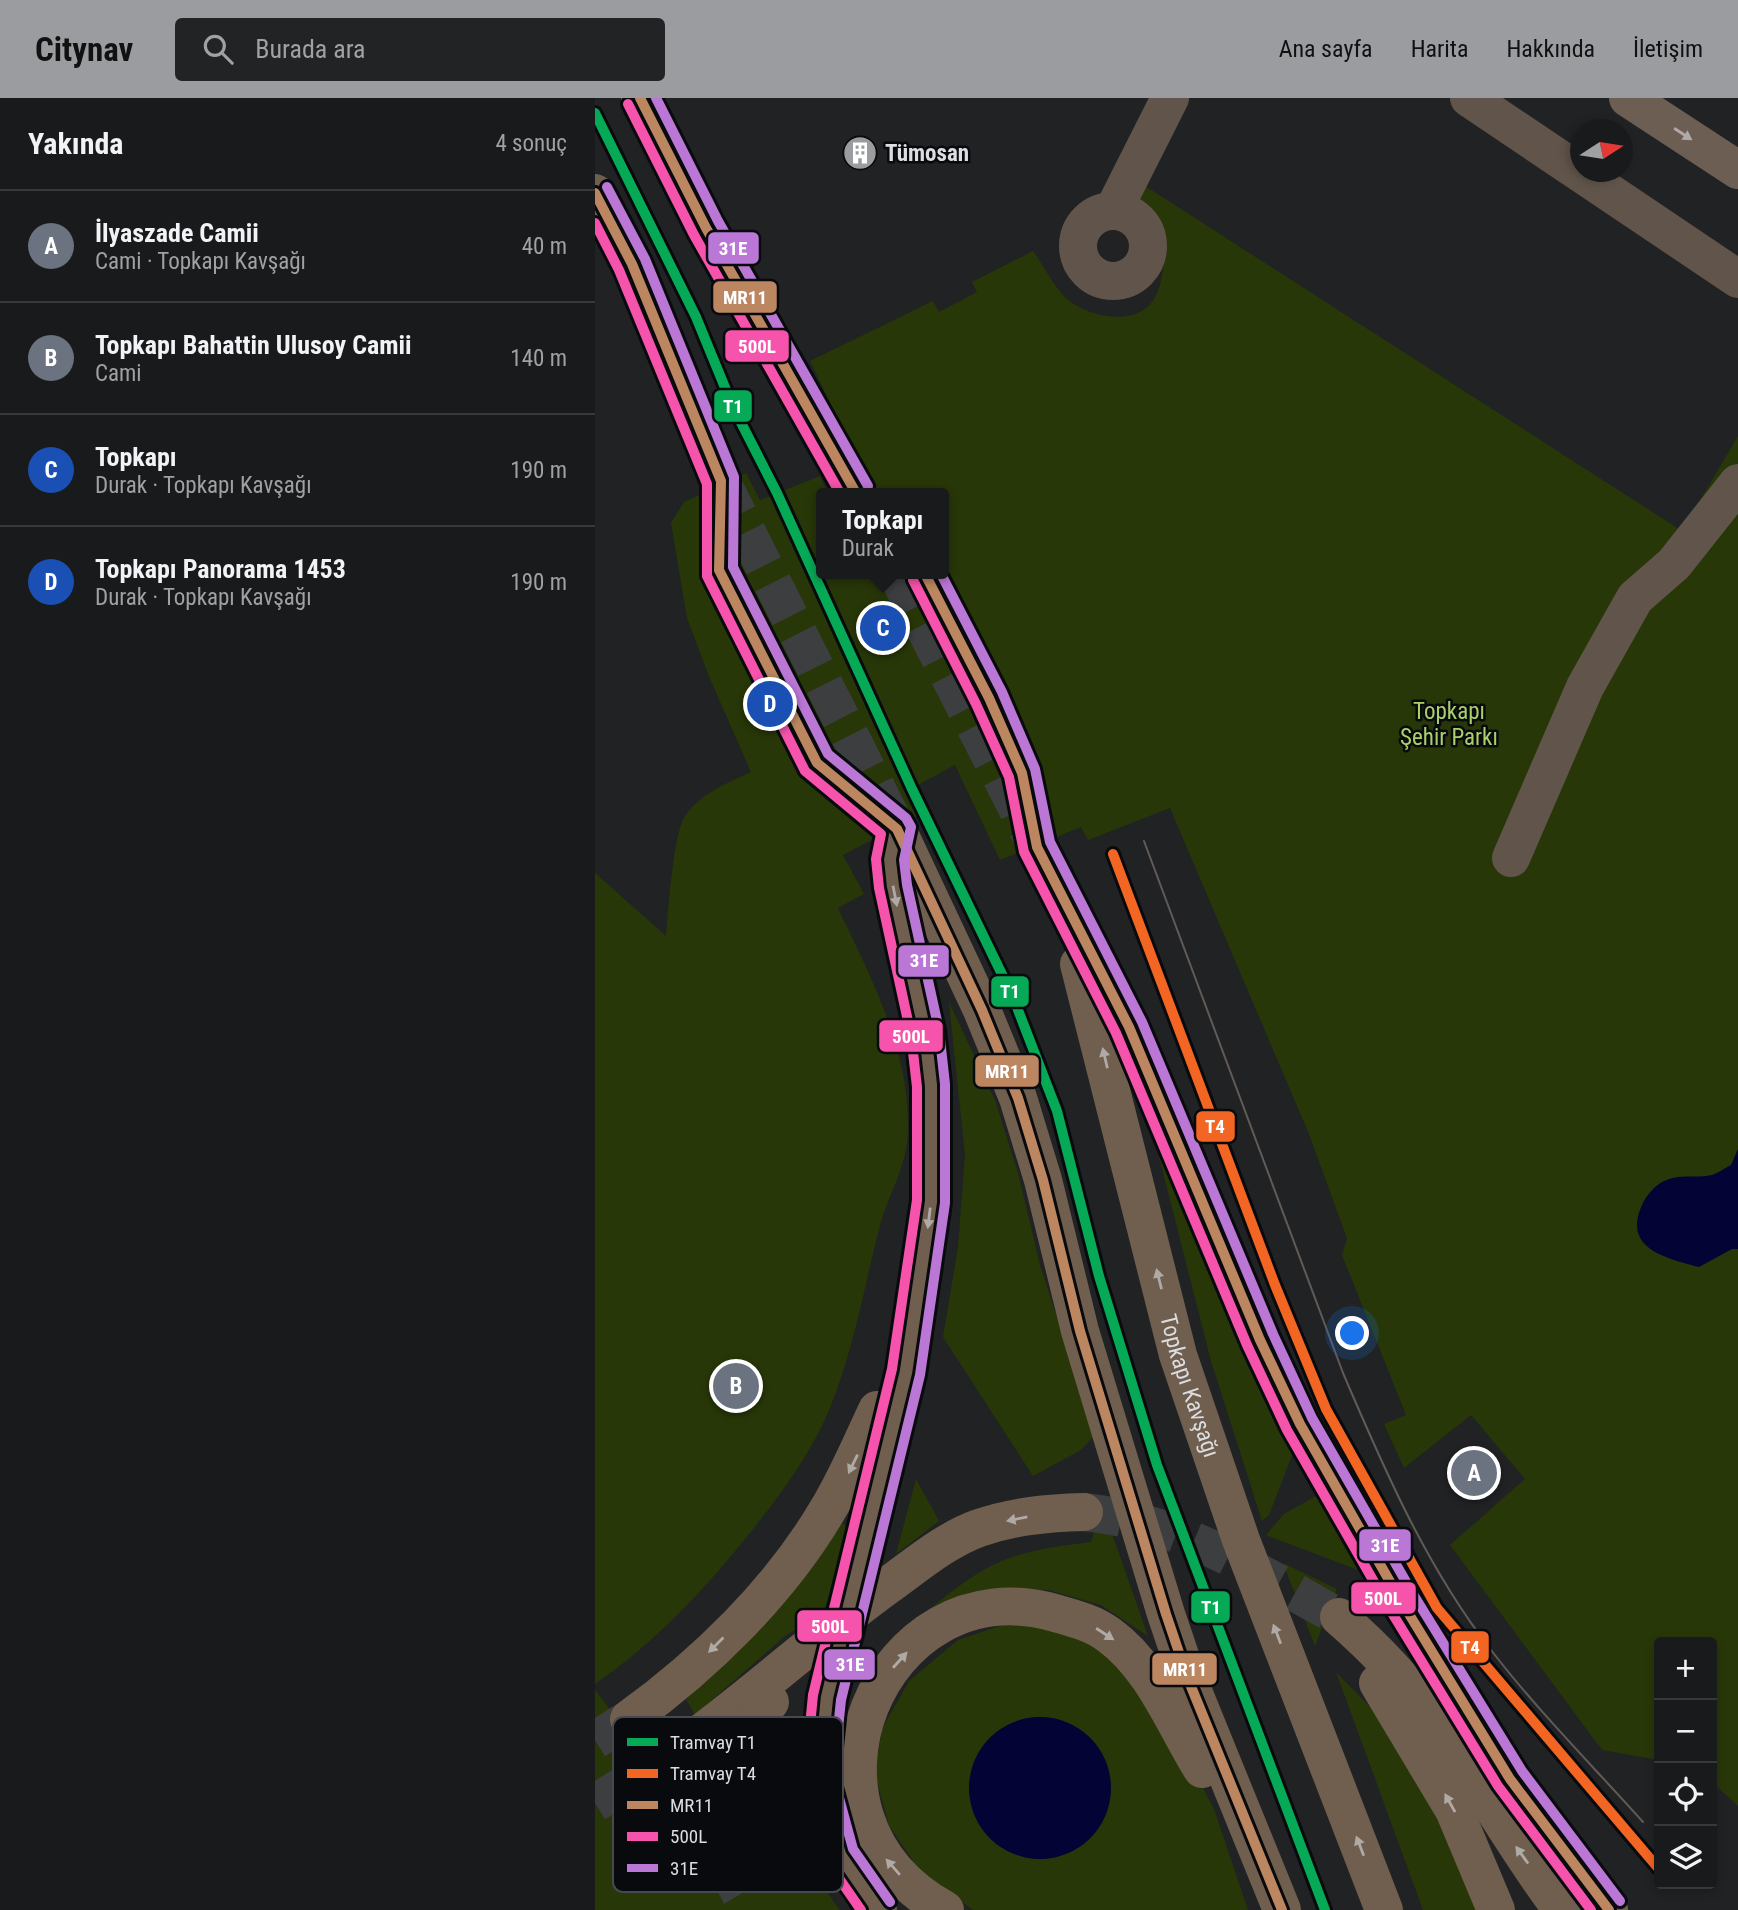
<!DOCTYPE html>
<html lang="tr">
<head>
<meta charset="utf-8">
<style>
  body { margin:0; font-family:"Roboto Condensed",sans-serif; background:#212324; color:#f1f3f6 }
  .controls { position:absolute; right:21px; bottom:21px; display:grid; overflow:hidden; border-radius:7px; box-shadow:0 4px 10px #0003 }
  .controls button { width:63px; height:63px; display:grid; place-items:center; padding:0; border:0; border-bottom:2px solid #36383a; background:#181a1b; color:#f1f3f6; font:35px sans-serif }
  .compass { position:absolute; left:975px; top:21px; width:63px; height:63px; border-radius:50%; background:#181a1b; box-shadow:0 4px 10px #0003; rotate:78deg }
  .you { position:absolute; left:758px; top:1236px; width:24px; height:24px; margin:-18px; border:5px solid #fff; border-radius:50%; background:#1a73e8; box-shadow:0 0 0 10px #1a73e833 }
  .badge { display:grid; place-items:center; width:46px; height:46px; border-radius:50%; background:#9a9c9f; color:#fff; font-size:23px; font-weight:700 }
  .pin { position:absolute; translate:-50% -50%; border:4px solid #fff; box-shadow:0 2px 7px #0006 }
  .popup { position:absolute; left:221px; top:390px; width:133px; height:91px; box-sizing:border-box; display:grid; place-content:center; border-radius:7px; background:#181a1b; filter:drop-shadow(0 2px 5px #0005); font-size:23px; white-space:nowrap; color:#9fa1a3 }
  .popup b { font-size:26px; color:#f1f3f6 }
  .popup::after { content:''; position:absolute; left:50%; top:100%; margin-left:-14px; border:14px solid transparent; border-top-color:#181a1b }
  .list { margin:0; padding:0; list-style:none }
  h2 { display:flex; justify-content:space-between; align-items:center; height:91px; margin:0; padding:0 28px; font-size:30px }
  h2 small { font-size:23px; font-weight:400; color:#9fa1a3 }
  .list li { display:grid; grid-template-columns:46px 1fr auto; gap:21px; align-items:center; box-sizing:border-box; height:112px; padding:0 28px; border-top:2px solid #36383a }
  .list b { display:block; font-size:26px; white-space:nowrap }
  .list p { margin:0; font-size:23px; white-space:nowrap; color:#9fa1a3 }
  .list em { font-size:23px; font-style:normal; color:#9fa1a3 }
  .icon { flex:none; width:38px; height:38px; fill:none; stroke:currentColor; stroke-width:2; stroke-linecap:round; stroke-linejoin:round }
  .map { position:relative; flex:none; width:1143px; height:1812px; overflow:hidden }
  header { display:flex; align-items:center; gap:42px; box-sizing:border-box; height:98px; padding:0 35px; background:#9a9c9f; color:#111 }
  header strong { font-size:33px }
  nav { display:flex; gap:38px; margin-inline-start:auto; font-size:24px }
  .search { width:490px; height:63px; background:#212324; display:flex; align-items:center; gap:18px; box-sizing:border-box; padding:0 24px; border-radius:7px; color:#9fa1a3; font-size:26px }
  main { display:flex }
  aside { flex:1; background:#181a1b }
  .map>svg:first-child { display:block }
  .green { fill:#283708 }
  .water { fill:#030336 }
  .lines { fill:none; stroke-linecap:round; stroke-linejoin:round }
  .major-tunnel { stroke:#3c3e40; stroke-width:38; stroke-dasharray:38 19; stroke-linecap:butt }
  .minor { stroke:#61554b; stroke-width:38 }
  .major { stroke:#705e4e; stroke-width:38 }
  .highway { stroke:#6c5e52; stroke-width:38 }
  .tram { stroke:#615b57; stroke-width:2 }
  .major-bridge { stroke:#705e4e; stroke-width:38 }
  .bus-1-casing { stroke:#090a0d; stroke-width:16 }
  .bus-2-casing { stroke:#090a0d; stroke-width:16 }
  .bus-3-casing { stroke:#090a0d; stroke-width:16 }
  .bus-1 { stroke:#bb8660; stroke-width:10 }
  .bus-2 { stroke:#f653ac; stroke-width:10 }
  .bus-3 { stroke:#ba77d6; stroke-width:10 }
  .tram-1-casing { stroke:#090a0d; stroke-width:16 }
  .tram-2-casing { stroke:#090a0d; stroke-width:16 }
  .tram-1 { stroke:#06aa56; stroke-width:10 }
  .tram-2 { stroke:#f26522; stroke-width:10 }
  .oneway { fill:#afaaa8 }
  .oneway2 { fill:#b0aaa6 }
  .labels { text-anchor:middle; dominant-baseline:central; stroke-width:5; stroke-linejoin:round; paint-order:stroke }
  .poi-label { font-size:23px; font-weight:bold; fill:#dbdde1; stroke:#090a0d; text-anchor:start }
  .park-label { font-size:23px; fill:#aad169; stroke:#090a0d }
  .street-label { font-size:23px; fill:#dbdde1; stroke:#090a0d }
  .key { fill:#090a0d; stroke:#48494d; stroke-width:2 }
  .key-label { font-size:19px; fill:#dbdde1 }
  .line-badge { stroke:#090a0d; stroke-width:2.5 }
  .badge-label { font-size:19px; text-anchor:middle; font-weight:bold; fill:#fff }
</style>
</head>
<body>
<header>
<strong>Citynav</strong>
<div class="search"><svg class="icon" aria-label="search" viewBox="0 0 24 24"><circle cx="10" cy="10" r="6"/><path d="M15 15l6 6"/></svg>Burada ara</div>
<nav><a>Ana sayfa</a><a>Harita</a><a>Hakkında</a><a>İletişim</a></nav>
</header>
<main>
<aside>
<h2>Yakında<small>4 sonuç</small></h2>
<ul class="list">
<li><span class="badge" style="background:#6b7280">A</span><div><b>İlyaszade Camii</b><p>Cami · Topkapı Kavşağı</p></div><em>40 m</em></li>
<li><span class="badge" style="background:#6b7280">B</span><div><b>Topkapı Bahattin Ulusoy Camii</b><p>Cami</p></div><em>140 m</em></li>
<li><span class="badge" style="background:#1a4fb4">C</span><div><b>Topkapı</b><p>Durak · Topkapı Kavşağı</p></div><em>190 m</em></li>
<li><span class="badge" style="background:#1a4fb4">D</span><div><b>Topkapı Panorama 1453</b><p>Durak · Topkapı Kavşağı</p></div><em>190 m</em></li>
</ul>
</aside>
<div class="map">
<svg width="1143" height="1812" viewBox="0 0 1143 1812">
  <rect width="100%" height="100%" fill="#202224"/>
  <path class="green" d="M544,84L1087,433L1143,338V1708L1117,1684V1544H1064V1662L1007,1652L855,1447L930,1381L876,1317L809,1370L789,1326L811,1317L747,1157L752,1140L714,1036L575,710L493,742L486,729L405,762L360,667L312,693L324,717L248,757L269,796L243,810C276,880 314,950 313,1030C313,1068 293,1096 284,1131C269,1191 258,1253 235,1310C216,1356 185,1397 155,1435C108,1493 61,1544 0,1586V775L71,838C73,814 78,739 89,720C103,696 133,685 156,674L115,581L92,520L76,425L89,404L151,375L165,402L225,378L233,395H227V476H349V395H273L277,393L215,263L338,203L344,214L382,194L377,184L438,153C449,168 459,189 472,201C492,218 537,229 556,205C571,187 573,141 561,122C556,114 544,107 537,101Z
    M354,904L400,1002L423,1075L445,1167L500,1337L486,1352L438,1378L348,1239L363,1149L370,1057Z
    M547,992L699,1352L674,1417L667,1423L616,1263Z
    M321,1381L344,1423L301,1456Z
    M721,1398L763,1472L671,1437L689,1416Z
    M507,1407L553,1538L506,1507L453,1492L402,1495L280,1574V1559C316,1529 358,1486 400,1466C430,1452 463,1448 496,1444Z
    M247,1425L255,1431L229,1513L190,1538L100,1617L91,1601C150,1546 202,1492 247,1425Z
    M688,1465L742,1491L720,1548Z
    M425,1521L539,1558L619,1711L653,1812H378L324,1772L294,1727L279,1673L288,1629L314,1583L363,1542Z
    M741,1574L801,1635L848,1718L885,1812H828Z
    M0,1592L82,1697L101,1707L152,1719L159,1695L178,1661L208,1642C195,1709 203,1757 245,1812H0Z"/>
  <path class="water" d="M1143,1051V1151H1137L1104,1169C1071,1160 1027,1151 1047,1107C1051,1098 1060,1087 1069,1083C1088,1075 1100,1081 1117,1077C1123,1075 1130,1070 1136,1067Z
    M374 1690a71 71 0 1 1 142 0a71 71 0 1 1-142 0Z"/>
  <g class="lines">
    <path class="major-tunnel" d="M126,383L302,731
      M302,476L442,749
      M489,1414C584,1423 662,1474 744,1519
      M0,1642L34,1621
      M0,1705L68,1663
      M123,1705C124,1746 131,1778 156,1812"/>
    <path class="minor" d="M874,0L1143,181
      M518,113L575,0
      M483 148a35 35 0 1 1 70 0a35 35 0 1 1-70 0Z
      M916,760L990,589L1040,500L1079,466L1143,385"/>
    <g class="major">
      <path d="M45,0L111,130L261,395"/>
      <path d="M0,95L37,166L126,383"/>
      <path d="M302,731L387,912L423,1000L448,1082L485,1233L571,1516L593,1581L687,1812"/>
      <path d="M442,749L534,929L665,1242L705,1326L806,1503L915,1681L974,1763L1014,1812"/>
      <path id="s1" d="M484,866L583,1257L646,1442L789,1812"/>
      <path d="M251,1511C290,1355 339,1198 338,1037C338,1003 336,969 330,936C319,869 286,801 302,733"/>
      <path d="M744,1519C781,1551 813,1585 842,1625C886,1686 921,1752 967,1812"/>
      <path d="M783,1585L859,1712L901,1812"/>
      <path d="M232,1600C228,1625 224,1650 224,1675C225,1721 250,1780 283,1812"/>
      <path d="M34,1621C110,1566 184,1494 232,1413C252,1380 266,1346 282,1312"/>
      <path d="M68,1663C148,1607 219,1540 299,1483C325,1464 353,1441 384,1430C419,1418 453,1415 489,1414"/>
      <path d="M123,1705C132,1660 142,1637 175,1604"/>
      <path d="M350,1812C178,1717 285,1465 460,1515C478,1520 498,1525 514,1537C558,1569 579,1626 607,1671"/>
    </g>
    <path class="highway" d="M1033,0L1143,72"/>
    <path class="tram" d="M549,743L748,1275C789,1371 832,1470 896,1552C942,1612 997,1667 1048,1724"/>
    <path class="major-bridge" d="M232,1600L251,1511"/>
    <g class="bus-1-casing">
      <path id="bus-1" d="M45,0L111,130L261,395
        M0,95L37,166L126,383L124,472L222,665L302,731L387,912L423,1000L448,1082L485,1233L571,1516L593,1581L687,1812
        M330,476L394,600L427,675L442,749L534,929L665,1242L705,1326L806,1503L915,1681L1014,1812"/>
    </g>
    <g class="bus-2-casing">
      <path id="bus-2" d="M33,6L99,137L245,395
        M0,125L24,172L112,386V478L210,673L286,736L281,761L284,790L316,937L322,989V1102L297,1271L218,1597L210,1679L218,1719L232,1763L266,1812
        M318,482L381,606L414,679L429,754L521,935L652,1247L692,1332L794,1510L903,1688L996,1812"/>
    </g>
    <g class="bus-3-casing">
      <path id="bus-3" d="M61,0L123,123L273,388
        M12,89L50,161L139,379L138,469L233,656L311,720L316,729L309,762L312,787L344,932L350,986V1105L325,1277L246,1602L238,1678L258,1751L295,1804
        M346,476L407,594L440,671L455,744L547,924L678,1236L717,1320L818,1496L927,1673L1025,1803"/>
    </g>
    <use href="#bus-1" class="bus-1"/>
    <use href="#bus-2" class="bus-2"/>
    <use href="#bus-3" class="bus-3"/>
    <g class="tram-1-casing">
      <path id="tram-1" d="M0,15L101,219L138,309L182,395L317,691L418,899L462,1013L504,1178L562,1367L730,1812"/>
    </g>
    <g class="tram-2-casing">
      <path id="tram-2" d="M518,756L680,1187L731,1311L842,1510L1064,1771"/>
    </g>
    <use href="#tram-1" class="tram-1"/>
    <use href="#tram-2" class="tram-2"/>
  </g>
  <defs><path id="oneway-solid" d="M-6-.8H1V-3.2L6.5 0L1 3.2V.8H-6Z" transform="scale(1.75)"/></defs>
  <use class="oneway" href="#oneway-solid" transform="translate(1088 36) rotate(33)"/>
  <g class="oneway2">
    <use href="#oneway-solid" transform="translate(300 798) rotate(79)"/>
    <use href="#oneway-solid" transform="translate(510 960) rotate(-103)"/>
    <use href="#oneway-solid" transform="translate(334 1120) rotate(97)"/>
    <use href="#oneway-solid" transform="translate(564 1181) rotate(-104)"/>
    <use href="#oneway-solid" transform="translate(258 1366) rotate(116)"/>
    <use href="#oneway-solid" transform="translate(422 1421) rotate(169)"/>
    <use href="#oneway-solid" transform="translate(510 1536) rotate(33)"/>
    <use href="#oneway-solid" transform="translate(682 1536) rotate(-111)"/>
    <use href="#oneway-solid" transform="translate(121 1547) rotate(135)"/>
    <use href="#oneway-solid" transform="translate(305 1562) rotate(-48)"/>
    <use href="#oneway-solid" transform="translate(855 1705) rotate(-119)"/>
    <use href="#oneway-solid" transform="translate(765 1748) rotate(-111)"/>
    <use href="#oneway-solid" transform="translate(927 1757) rotate(-126)"/>
    <use href="#oneway-solid" transform="translate(298 1769) rotate(-131)"/>
  </g>
  <defs>
    <g id="building-disc" transform="scale(1.75)"><circle r="9.5" fill="#9a9c9f" stroke="#090a0d"/><path d="M-4-6H4V6H1V3H-1V6H-4ZM-2.5-4.3h1.7v1.8h-1.7ZM.8-4.3h1.7v1.8H.8ZM-2.5-1h1.7V.8h-1.7ZM.8-1h1.7V.8H.8Z" fill="#fff"/></g>
  </defs>
  <g fill-rule="evenodd">
    <use href="#building-disc" x="265" y="55"/>
  </g>
  <g class="labels">
    <g class="poi-label">
      <text x="290" y="55">Tümosan</text>
    </g>
    <g class="park-label">
      <text x="854" y="613">Topkapı<tspan x="854" dy="26">Şehir Parkı</tspan></text>
    </g>
    <g class="street-label">
      <text stroke="none"><textPath href="#s1" startOffset="436">Topkapı Kavşağı</textPath></text>
    </g>
  </g>
  <rect x="18" y="1619" width="230" height="175" rx="10" class="key"/>
  <rect x="32" y="1640" width="31" height="8" fill="#06aa56"/>
  <rect x="32" y="1671" width="31" height="9" fill="#f26522"/>
  <rect x="32" y="1703" width="31" height="8" fill="#bb8660"/>
  <rect x="32" y="1734" width="31" height="9" fill="#f653ac"/>
  <rect x="32" y="1766" width="31" height="8" fill="#ba77d6"/>
  <g class="key-label">
    <text x="75" y="1651">Tramvay T1</text>
    <text x="75" y="1682">Tramvay T4</text>
    <text x="75" y="1714">MR11</text>
    <text x="75" y="1745">500L</text>
    <text x="75" y="1777">31E</text>
  </g>
  <g class="line-badge">
    <rect x="112" y="133" width="53" height="34" rx="7" fill="#ba77d6"/>
    <rect x="117" y="182" width="66" height="34" rx="7" fill="#bb8660"/>
    <rect x="129" y="231" width="66" height="34" rx="7" fill="#f653ac"/>
    <rect x="118" y="291" width="40" height="34" rx="7" fill="#06aa56"/>
    <rect x="302" y="846" width="53" height="34" rx="7" fill="#ba77d6"/>
    <rect x="395" y="877" width="40" height="33" rx="7" fill="#06aa56"/>
    <rect x="283" y="921" width="66" height="34" rx="7" fill="#f653ac"/>
    <rect x="379" y="956" width="66" height="34" rx="7" fill="#bb8660"/>
    <rect x="600" y="1012" width="41" height="33" rx="7" fill="#f26522"/>
    <rect x="763" y="1430" width="54" height="34" rx="7" fill="#ba77d6"/>
    <rect x="755" y="1483" width="67" height="34" rx="7" fill="#f653ac"/>
    <rect x="595" y="1492" width="41" height="34" rx="7" fill="#06aa56"/>
    <rect x="201" y="1511" width="67" height="34" rx="7" fill="#f653ac"/>
    <rect x="855" y="1532" width="40" height="34" rx="7" fill="#f26522"/>
    <rect x="228" y="1550" width="53" height="33" rx="7" fill="#ba77d6"/>
    <rect x="556" y="1554" width="67" height="34" rx="7" fill="#bb8660"/>
  </g>
  <g class="badge-label">
    <text x="138" y="157">31E</text>
    <text x="150" y="206">MR11</text>
    <text x="162" y="255">500L</text>
    <text x="138" y="315">T1</text>
    <text x="329" y="869">31E</text>
    <text x="415" y="900">T1</text>
    <text x="316" y="945">500L</text>
    <text x="412" y="980">MR11</text>
    <text x="620" y="1035">T4</text>
    <text x="790" y="1454">31E</text>
    <text x="788" y="1507">500L</text>
    <text x="616" y="1516">T1</text>
    <text x="235" y="1535">500L</text>
    <text x="875" y="1556">T4</text>
    <text x="255" y="1573">31E</text>
    <text x="590" y="1578">MR11</text>
  </g>
</svg>
<div class="controls">
<button>+</button>
<button>−</button>
<button><svg class="icon" aria-label="locate" viewBox="0 0 24 24"><circle cx="12" cy="12" r="6"/><path d="M12 2v4M12 18v4M2 12h4M18 12h4"/></svg></button>
<button><svg class="icon" aria-label="layers" viewBox="0 0 24 24"><path d="M12 4l9 5-9 5-9-5zM3 14l9 5 9-5"/></svg></button>
</div>
<svg class="compass" viewBox="-18 -18 36 36"><path d="M0-13l5 13h-10z" fill="#e53935"/><path d="M0 13l5-13h-10z" fill="#9fa1a3"/></svg>
<div class="you"></div>
<div class="pin badge" style="left:879px;top:1375px;background:#6b7280">A</div>
<div class="pin badge" style="left:141px;top:1288px;background:#6b7280">B</div>
<div class="pin badge" style="left:288px;top:530px;background:#1a4fb4">C</div>
<div class="popup"><b>Topkapı</b>Durak</div>
<div class="pin badge" style="left:175px;top:606px;background:#1a4fb4">D</div>
</div>
</main>
</body>
</html>
